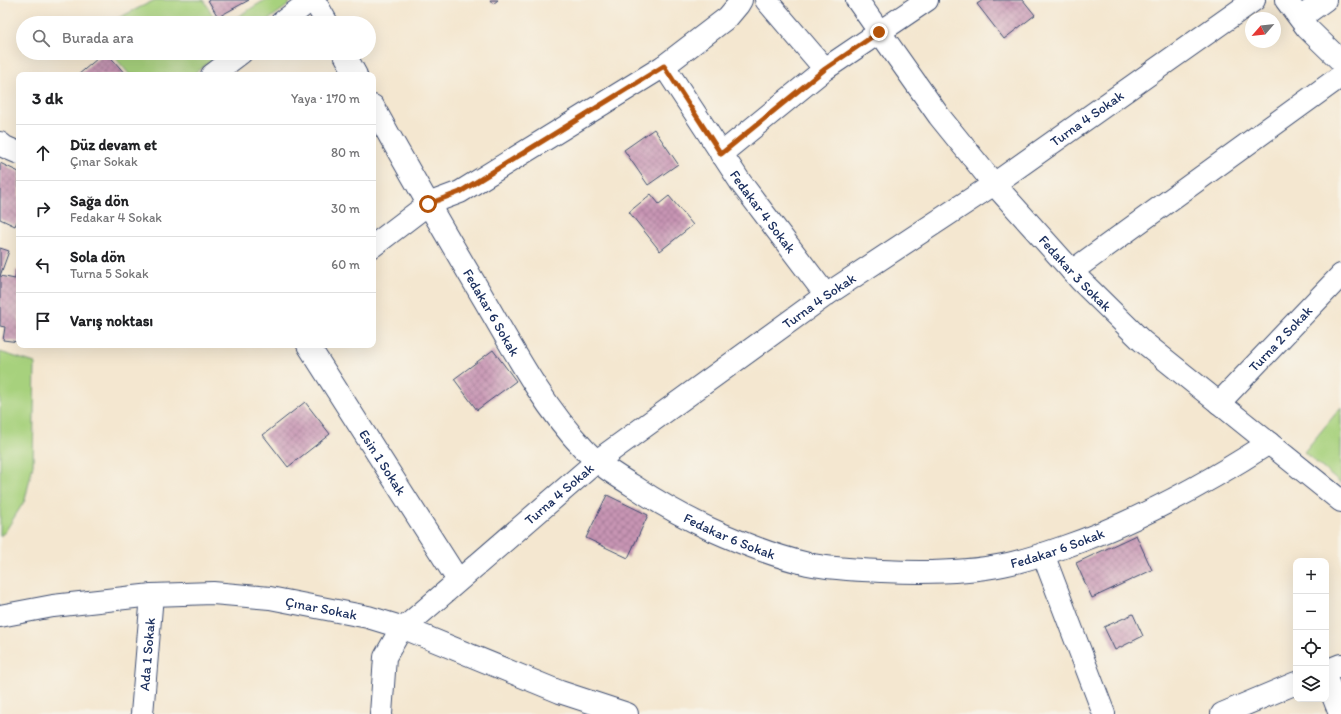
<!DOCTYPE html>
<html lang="tr">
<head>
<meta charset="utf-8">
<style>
  body { margin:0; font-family:Itim,sans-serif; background:#f2f2f2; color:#202124 }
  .controls { position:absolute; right:12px; bottom:12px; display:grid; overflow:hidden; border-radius:8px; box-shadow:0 4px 16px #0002 }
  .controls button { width:36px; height:36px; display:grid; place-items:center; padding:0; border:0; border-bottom:1px solid #e0e0e0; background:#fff; color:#202124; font:20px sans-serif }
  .compass { position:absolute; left:1245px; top:12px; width:36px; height:36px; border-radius:50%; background:#fff; box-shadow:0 4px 16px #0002; rotate:242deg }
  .stop { position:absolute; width:12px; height:12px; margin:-9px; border:3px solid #b45309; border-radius:50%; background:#fff }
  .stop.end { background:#b45309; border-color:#fff; box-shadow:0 1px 4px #0008 }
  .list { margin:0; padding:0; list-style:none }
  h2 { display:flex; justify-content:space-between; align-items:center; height:52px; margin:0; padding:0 16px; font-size:17px }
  h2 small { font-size:13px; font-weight:400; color:#757577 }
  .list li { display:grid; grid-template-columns:26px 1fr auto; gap:12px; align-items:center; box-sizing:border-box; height:56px; padding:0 16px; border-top:1px solid #e0e0e0 }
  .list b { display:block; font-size:15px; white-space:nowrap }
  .list p { margin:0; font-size:13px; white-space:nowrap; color:#757577 }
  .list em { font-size:13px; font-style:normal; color:#757577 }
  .icon { flex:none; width:22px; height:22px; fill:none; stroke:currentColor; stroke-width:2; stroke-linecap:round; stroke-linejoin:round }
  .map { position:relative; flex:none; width:1341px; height:714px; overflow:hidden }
  .search { position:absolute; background:#fff; box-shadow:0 4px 16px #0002; left:16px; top:16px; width:360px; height:44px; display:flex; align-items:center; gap:10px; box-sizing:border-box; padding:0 14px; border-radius:22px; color:#757577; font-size:15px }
  .panel { position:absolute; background:#fff; box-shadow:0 4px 16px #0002; left:16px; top:72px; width:360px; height:276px; border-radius:8px }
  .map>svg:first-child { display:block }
  .garden { fill:#a7d17d; stroke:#61806e }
  .building { fill:url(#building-cross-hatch) }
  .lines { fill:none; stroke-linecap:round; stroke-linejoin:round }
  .minor-casing { stroke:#3c4b6f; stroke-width:24 }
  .minor { stroke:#fff; stroke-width:22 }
  .route { stroke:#b45309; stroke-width:5 }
  .labels { text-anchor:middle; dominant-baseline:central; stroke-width:3; stroke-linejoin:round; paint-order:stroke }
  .street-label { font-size:14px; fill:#1b2f5e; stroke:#f7f3e8 }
</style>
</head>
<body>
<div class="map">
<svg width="1341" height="714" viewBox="0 0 1341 714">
  <defs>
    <pattern id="building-cross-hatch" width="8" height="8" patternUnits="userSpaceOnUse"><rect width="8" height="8" fill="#c794b3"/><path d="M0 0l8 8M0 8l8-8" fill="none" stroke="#a17995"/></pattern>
  </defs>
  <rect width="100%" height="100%" fill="#f7f3e8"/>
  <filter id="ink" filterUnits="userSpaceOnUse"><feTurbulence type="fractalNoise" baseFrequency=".025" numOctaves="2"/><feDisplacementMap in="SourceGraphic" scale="8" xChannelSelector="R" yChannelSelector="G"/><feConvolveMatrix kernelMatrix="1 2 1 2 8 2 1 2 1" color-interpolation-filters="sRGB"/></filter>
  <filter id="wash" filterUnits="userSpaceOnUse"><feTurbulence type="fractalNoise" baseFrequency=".012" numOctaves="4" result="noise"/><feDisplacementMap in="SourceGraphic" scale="16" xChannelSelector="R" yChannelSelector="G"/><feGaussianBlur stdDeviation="0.9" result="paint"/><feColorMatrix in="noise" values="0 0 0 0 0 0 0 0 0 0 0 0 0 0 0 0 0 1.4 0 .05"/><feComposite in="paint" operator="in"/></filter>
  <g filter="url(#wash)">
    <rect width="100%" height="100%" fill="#f4e7d0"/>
    <path class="garden" d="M155,0H204L217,23H108Z
      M265,0H288L290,4L264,23H227Z
      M111,53H222L192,75H130Z
      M0,352L35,363L33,465L25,500L5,532L0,536Z
      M1341,407V484L1304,452Z"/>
    <g id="blocks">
      <path class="building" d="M208,0H249L218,17Z
        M490,0H498L493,4Z
        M983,0H1023L1035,15L1004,39L977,4Z
        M104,53H107L126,75H78Z
        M654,129L678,164L648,185L624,150Z
        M0,163L19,172V217L15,226L0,219Z
        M651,194L659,204L669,196L693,225L660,251L629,212Z
        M0,248L9,251L0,276Z
        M16,270L19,271V342L3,340L5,327L0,326V276L15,279Z
        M493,350L516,381L477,410L454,379Z
        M305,402L330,434L288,467L263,435Z
        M607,495L648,515L628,558L586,538Z
        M1136,535L1152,570L1092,598L1076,563Z
        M1133,614L1143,636L1115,650L1104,627Z"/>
    </g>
  </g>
  <g filter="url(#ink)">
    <use href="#blocks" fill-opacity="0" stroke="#3c4b6f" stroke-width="1"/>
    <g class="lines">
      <g class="minor-casing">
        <g id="minor">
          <path d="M314,0L327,23"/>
          <path d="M766,0L825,69"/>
          <path id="s1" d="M857,0L939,116L994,184L1081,281L1142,341L1341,501"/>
          <path d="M1286,0L1307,28L1341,61"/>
          <path d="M1300,18L1325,0"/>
          <path d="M281,23L311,0"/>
          <path d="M344,53L356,75"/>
          <path id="s2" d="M664,66L741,183L826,295"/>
          <path d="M212,75L241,53"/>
          <path id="s3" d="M373,106C409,172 447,236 485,301C514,351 544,407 584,449C599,465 617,476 635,487C659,503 684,517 710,529C741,543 774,556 808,564C832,569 858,570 882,571C922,573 963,573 1003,565C1024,561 1044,554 1064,547C1137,522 1204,485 1269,443"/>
          <path d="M0,143L5,147L19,153"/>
          <path d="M721,154L825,69L927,0"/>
          <path d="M373,246L428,204L460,192L664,66L728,17L738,5L741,0"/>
          <path d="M1072,271L1341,76"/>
          <path id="s4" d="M308,345L458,580"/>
          <path id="s5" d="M1219,403L1341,275"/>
          <path d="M1043,554L1104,714"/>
          <path id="s6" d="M0,616L53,606L152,595L213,593L270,598L368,617L404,628L560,692L627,714"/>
          <path d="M1326,671L1341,665"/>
          <path d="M1326,678L1340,714"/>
          <path id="s7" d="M142,714L152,595"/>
          <path id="s8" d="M381,714L385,657L397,636L404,628L597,461L826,295L994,184L1254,0"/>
          <path d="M1222,714L1296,683"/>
        </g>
      </g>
      <use href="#minor" class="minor"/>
    </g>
  </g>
  <g class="lines" filter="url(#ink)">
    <path class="route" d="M428,204L460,192L664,66L721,154L825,69L879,32"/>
  </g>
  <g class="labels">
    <g class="street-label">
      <text stroke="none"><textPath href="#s8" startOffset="945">Turna 4 Sokak</textPath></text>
      <text stroke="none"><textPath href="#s2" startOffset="176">Fedakar 4 Sokak</textPath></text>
      <text stroke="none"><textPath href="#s1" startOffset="350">Fedakar 3 Sokak</textPath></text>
      <text stroke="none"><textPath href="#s8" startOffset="621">Turna 4 Sokak</textPath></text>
      <text stroke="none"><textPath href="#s3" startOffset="238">Fedakar 6 Sokak</textPath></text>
      <text stroke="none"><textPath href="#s5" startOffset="89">Turna 2 Sokak</textPath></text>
      <text stroke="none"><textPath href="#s4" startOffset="139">Esin 1 Sokak</textPath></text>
      <text stroke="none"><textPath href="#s8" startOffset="297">Turna 4 Sokak</textPath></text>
      <text stroke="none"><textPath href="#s3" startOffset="574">Fedakar 6 Sokak</textPath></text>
      <text stroke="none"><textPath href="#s3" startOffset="910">Fedakar 6 Sokak</textPath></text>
      <text stroke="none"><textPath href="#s6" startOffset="324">Çınar Sokak</textPath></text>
      <text stroke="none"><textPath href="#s7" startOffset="60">Ada 1 Sokak</textPath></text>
    </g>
  </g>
</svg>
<div class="controls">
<button>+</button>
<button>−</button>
<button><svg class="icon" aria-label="locate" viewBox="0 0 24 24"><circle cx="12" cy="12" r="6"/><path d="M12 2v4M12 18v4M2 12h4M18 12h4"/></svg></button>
<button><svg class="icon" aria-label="layers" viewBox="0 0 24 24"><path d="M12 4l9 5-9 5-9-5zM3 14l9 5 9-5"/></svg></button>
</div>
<svg class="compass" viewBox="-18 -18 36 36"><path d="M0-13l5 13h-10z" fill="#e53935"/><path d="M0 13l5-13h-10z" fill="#757577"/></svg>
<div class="stop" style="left:428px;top:204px"></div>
<div class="stop end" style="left:879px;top:32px"></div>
<div class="search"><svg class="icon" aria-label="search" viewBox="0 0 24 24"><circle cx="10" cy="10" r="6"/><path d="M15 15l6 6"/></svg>Burada ara</div>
<section class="panel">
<h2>3 dk<small>Yaya · 170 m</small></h2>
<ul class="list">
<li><svg class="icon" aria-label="ahead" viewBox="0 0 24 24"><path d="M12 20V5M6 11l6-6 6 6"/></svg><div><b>Düz devam et</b><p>Çınar Sokak</p></div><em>80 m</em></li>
<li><svg class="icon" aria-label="right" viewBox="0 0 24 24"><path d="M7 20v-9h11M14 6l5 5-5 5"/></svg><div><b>Sağa dön</b><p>Fedakar 4 Sokak</p></div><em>30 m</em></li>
<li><svg class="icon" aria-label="left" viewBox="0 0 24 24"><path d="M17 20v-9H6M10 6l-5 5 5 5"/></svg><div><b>Sola dön</b><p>Turna 5 Sokak</p></div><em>60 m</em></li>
<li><svg class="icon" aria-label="arrive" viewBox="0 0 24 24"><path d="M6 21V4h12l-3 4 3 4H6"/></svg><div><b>Varış noktası</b></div></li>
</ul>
</section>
</div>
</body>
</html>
